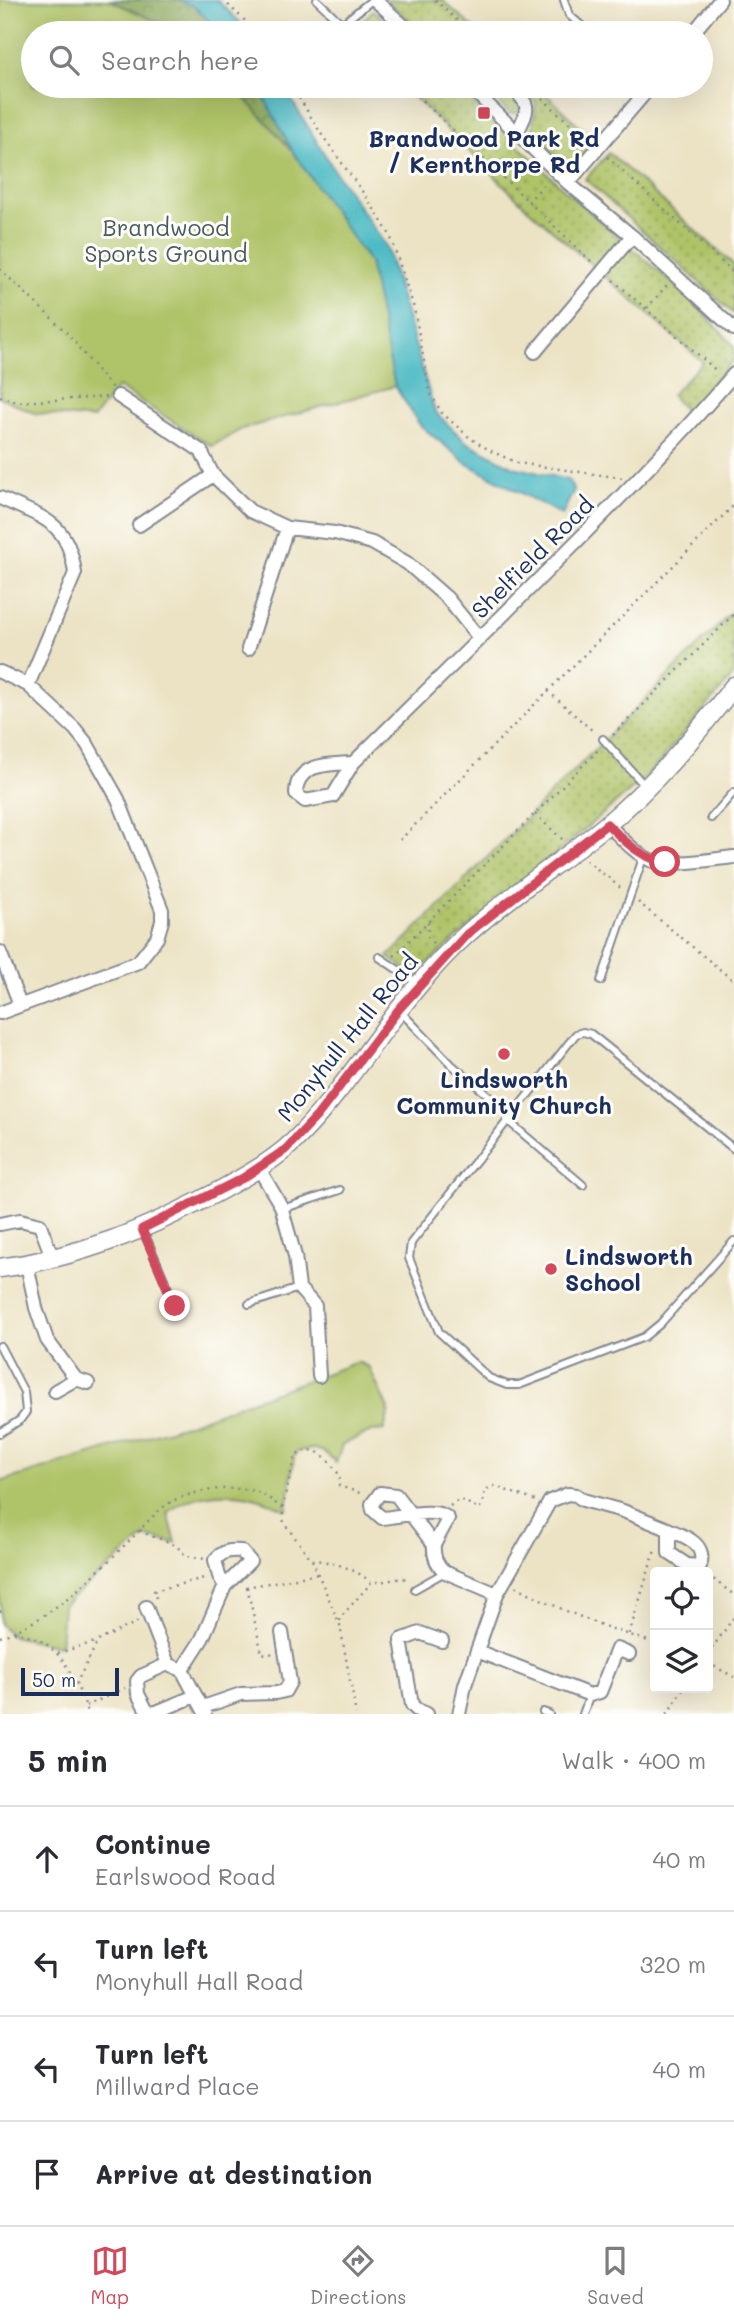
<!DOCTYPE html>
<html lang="en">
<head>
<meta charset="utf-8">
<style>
  body { margin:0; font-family:Mali,sans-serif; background:#f2f2f3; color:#2b2b33 }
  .controls { position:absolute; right:21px; bottom:21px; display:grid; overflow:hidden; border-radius:7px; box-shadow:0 7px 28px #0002 }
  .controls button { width:63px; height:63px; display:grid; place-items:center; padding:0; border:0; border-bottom:2px solid #e1e1e2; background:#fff; color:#2b2b33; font:35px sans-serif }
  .scale { position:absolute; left:21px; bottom:18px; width:98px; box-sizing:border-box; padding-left:7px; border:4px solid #1b2f5e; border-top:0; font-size:19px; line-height:24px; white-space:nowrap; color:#1b2f5e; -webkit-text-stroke:5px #fdfcf7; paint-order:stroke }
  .stop { position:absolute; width:21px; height:21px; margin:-16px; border:5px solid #d1495b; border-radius:50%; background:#fff }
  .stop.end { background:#d1495b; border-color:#fff; box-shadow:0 2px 7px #0008 }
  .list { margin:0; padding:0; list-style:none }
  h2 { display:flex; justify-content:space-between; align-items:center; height:91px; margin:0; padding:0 28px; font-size:30px }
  h2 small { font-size:23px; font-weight:400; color:#7c7c81 }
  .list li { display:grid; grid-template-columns:46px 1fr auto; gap:21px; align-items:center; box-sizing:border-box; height:105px; padding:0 28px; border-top:2px solid #e1e1e2 }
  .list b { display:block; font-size:26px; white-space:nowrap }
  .list p { margin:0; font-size:23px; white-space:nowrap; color:#7c7c81 }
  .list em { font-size:23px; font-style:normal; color:#7c7c81 }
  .icon { flex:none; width:38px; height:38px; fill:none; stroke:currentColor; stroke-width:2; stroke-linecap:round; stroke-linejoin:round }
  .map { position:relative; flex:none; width:734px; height:1714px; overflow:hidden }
  .search { position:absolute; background:#fff; box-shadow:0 7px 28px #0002; left:21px; right:21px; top:21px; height:77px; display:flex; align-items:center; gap:18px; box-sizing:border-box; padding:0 24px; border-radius:38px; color:#7c7c81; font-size:26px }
  .sheet { height:511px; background:#fff }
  nav { display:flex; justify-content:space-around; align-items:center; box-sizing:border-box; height:98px; border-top:2px solid #e1e1e2; background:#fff; font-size:19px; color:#7c7c81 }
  nav a { display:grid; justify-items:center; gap:4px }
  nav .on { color:#d1495b }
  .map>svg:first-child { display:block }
  .grass { fill:url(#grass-dots); stroke:#657962; stroke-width:2 }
  .forest { fill:url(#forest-crowns); stroke:#536c5d; stroke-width:2 }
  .park { fill:#afc367; stroke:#657962; stroke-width:2 }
  .water { fill:#4cbac4; stroke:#347491; stroke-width:2 }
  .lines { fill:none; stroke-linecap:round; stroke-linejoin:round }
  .lane-casing { stroke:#848991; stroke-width:10 }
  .street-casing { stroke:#848991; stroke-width:16 }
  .secondary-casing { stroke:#848991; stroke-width:21 }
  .path { stroke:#848991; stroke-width:2.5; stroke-dasharray:2 5; stroke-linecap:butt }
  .lane { stroke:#fff; stroke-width:6 }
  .street { stroke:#fff; stroke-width:12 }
  .secondary { stroke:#fff; stroke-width:18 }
  .route { stroke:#d1495b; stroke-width:9 }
  .poi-dot { fill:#d1495b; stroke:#fdfcf7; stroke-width:2.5 }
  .labels { text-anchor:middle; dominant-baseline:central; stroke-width:6; stroke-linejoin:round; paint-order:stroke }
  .poi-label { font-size:23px; font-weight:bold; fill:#1b2f5e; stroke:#fdfcf7 }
  .park-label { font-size:23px; fill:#475b61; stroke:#fdfcf7 }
  .street-label { font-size:23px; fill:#1b2f5e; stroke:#fdfcf7 }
</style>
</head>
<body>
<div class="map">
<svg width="734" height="1714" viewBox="0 0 734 1714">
  <defs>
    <pattern id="grass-dots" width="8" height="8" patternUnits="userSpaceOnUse" patternTransform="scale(1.75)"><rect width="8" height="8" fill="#afc367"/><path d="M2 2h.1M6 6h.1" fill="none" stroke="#8e9f58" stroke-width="1.8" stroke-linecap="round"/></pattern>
    <pattern id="forest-crowns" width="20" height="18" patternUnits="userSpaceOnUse" patternTransform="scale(1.75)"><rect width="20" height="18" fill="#8ba95c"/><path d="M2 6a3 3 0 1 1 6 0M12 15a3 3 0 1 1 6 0" fill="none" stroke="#718a4f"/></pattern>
  </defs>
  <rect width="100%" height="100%" fill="#fdfcf7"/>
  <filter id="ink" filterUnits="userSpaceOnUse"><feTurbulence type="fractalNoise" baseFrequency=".0143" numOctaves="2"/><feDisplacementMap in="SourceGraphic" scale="14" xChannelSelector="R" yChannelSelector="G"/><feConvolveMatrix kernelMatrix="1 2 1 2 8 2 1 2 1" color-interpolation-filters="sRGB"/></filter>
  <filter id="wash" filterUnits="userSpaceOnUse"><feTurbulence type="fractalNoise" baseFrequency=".00686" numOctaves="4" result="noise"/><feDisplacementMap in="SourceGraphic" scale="28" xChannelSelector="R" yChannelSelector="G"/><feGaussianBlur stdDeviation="1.57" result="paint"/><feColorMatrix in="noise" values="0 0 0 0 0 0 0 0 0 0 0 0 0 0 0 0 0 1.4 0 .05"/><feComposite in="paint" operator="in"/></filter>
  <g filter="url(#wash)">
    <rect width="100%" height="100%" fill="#ece3c4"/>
    <path class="grass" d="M386,0H442L479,33H423Z
      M373,10L399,33H352Z
      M403,86H456L570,195L692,300L734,346V359L686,412L671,395L703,362L527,208Z
      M479,86H504L523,103L519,112L511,114Z
      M537,86L598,143C593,148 588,155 582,159C564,172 543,143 532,131L536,103L529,94Z
      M609,153L734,265V314L585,179Z
      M734,610V675L647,776L414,975L388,957Z"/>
    <path class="forest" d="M109,0H179L194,6L221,33H182Z
      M234,86H258L293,152Z"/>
    <path class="park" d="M0,0H109L182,33H33V86H234L293,152L369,262L395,386L242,429L212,446L118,387L93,419L34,413L0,397Z
      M357,1362L369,1367L389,1411L384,1430L371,1431L342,1445L336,1463C326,1450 314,1445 297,1452L294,1457L287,1509C278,1508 274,1504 266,1501C235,1489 193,1491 168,1513L176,1543L145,1537L63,1605L60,1646L12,1636L0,1624V1482L191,1423Z"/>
    <path class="water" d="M179,0H217L251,33H221L194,6Z
      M258,86H283L336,173L386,246L435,412L466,442L514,467L568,480L574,490L562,515L467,464L420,425L395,386L369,262L293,152Z"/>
  </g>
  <g filter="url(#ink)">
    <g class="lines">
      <g class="lane-casing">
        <path id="lane" d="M317,0L342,24L372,0
          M564,0L569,15L590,33
          M603,739L645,786
          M711,818L734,792
          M379,957L419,984
          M601,981L643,858
          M400,1011L452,1065L512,1115
          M507,1120L583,1185
          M734,1149L591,1034L583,1032L576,1034L411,1243L409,1258L439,1332L489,1378L507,1385H519L644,1337L660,1324L734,1241
          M282,1209L340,1190
          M143,1230L175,1305
          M249,1304L299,1288
          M0,1346L24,1392L26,1412L20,1420L0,1433
          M415,1589L445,1572
          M543,1712L549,1714
          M583,1714L590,1695"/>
      </g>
      <g class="street-casing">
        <path id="street" d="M375,0L412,33
          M693,33L720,0
          M469,86L568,183L632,236L734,329
          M510,86C532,106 529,108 517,133
          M568,183L651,86
          M535,352L632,236
          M118,396L201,451L213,475L250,511L287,528L335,533L372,543L407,563L447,598L480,639
          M0,498C43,518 68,521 75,573L28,685
          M139,525L213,475
          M248,649L287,528
          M0,672L28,685L75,729L87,744L118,799L162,910V921L157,938L138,962L0,1013
          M353,763L333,796L305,801L296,794C296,763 329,764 353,763C425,692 498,621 569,549C626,492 682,435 734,374
          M607,824C620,836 634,853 650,860C670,867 713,859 734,857
          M0,952L20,1005
          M258,1167L281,1206L295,1256L299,1288L315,1306L319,1376
          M0,1224L20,1220L40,1225L53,1259
          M27,1264L36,1308L47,1340L76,1379
          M55,1391L76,1379L88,1383
          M434,1545L448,1519C438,1506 399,1517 382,1518L373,1510L372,1504L380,1493L396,1495L434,1545C433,1556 436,1564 445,1572L497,1594
          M146,1607L168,1664L182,1670L205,1713
          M477,1651L590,1695L600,1692L617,1649L629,1654
          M168,1664L141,1676L137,1681L138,1694L147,1711L154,1713L195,1696
          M182,1670L202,1639L225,1586L219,1576L215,1560C223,1551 229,1550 241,1551L250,1561L225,1586
          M203,1707L241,1694L276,1693L285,1691L290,1682L282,1632
          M427,1714L417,1710L412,1705L401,1640L420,1633L442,1641
          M459,1714L465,1685L497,1594L550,1501L568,1494L576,1495L583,1500L623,1511L663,1527C680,1535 708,1541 700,1566L687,1565L669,1553V1530"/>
      </g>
      <g class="secondary-casing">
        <path id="secondary" d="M0,1268C78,1258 150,1228 219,1191C248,1175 279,1158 301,1134C361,1071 402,992 467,934C510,895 560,863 605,826C654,785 695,736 734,686"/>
      </g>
      <path class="path" d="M223,0L258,33
        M435,0L471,33
        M460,33L465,28
        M292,86L322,135L369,201L390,235L414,308L430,393L442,413L470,438L491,451L517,463L623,478
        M407,86L594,264
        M532,89L589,141
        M607,157L734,273
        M528,202L547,181
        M0,269L66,332L112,388
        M613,280L718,372
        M647,308L668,284
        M0,396L17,402L108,397
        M548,691L734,505
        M613,735L734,614
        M535,814L563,840
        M400,840L548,691L595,733
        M586,860L622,889
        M638,902L734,981
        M428,922V937L435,946
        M394,956L601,747
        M450,1506L460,1499L479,1509L483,1502L485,1490L494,1486L536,1501
        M282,1508L295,1457C315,1439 329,1461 340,1476L339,1486L363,1494
        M140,1530C154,1540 176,1539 185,1556L205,1559
        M312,1560L340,1625L356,1714
        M708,1575L734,1595
        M516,1586C561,1611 606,1628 655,1643
        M246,1587L318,1574
        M247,1587L262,1654L270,1653L275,1656
        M156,1598L154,1591L208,1577
        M0,1610V1617
        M340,1621V1618L371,1583
        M14,1632C61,1639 72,1674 89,1714
        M629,1634L655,1550
        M0,1637C53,1619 93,1576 132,1538C143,1527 157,1510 171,1502C192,1490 237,1484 260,1493C267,1496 275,1503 282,1508L284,1523L312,1560C331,1561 358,1569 371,1583L404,1578L408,1582
        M58,1653L98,1641L139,1621
        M708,1654L734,1617
        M708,1663L734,1677
        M76,1684L98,1641
        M86,1706L125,1688
        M667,1714L684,1688"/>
      <use href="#lane" class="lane"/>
      <use href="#street" class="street"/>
      <use href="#secondary" class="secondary"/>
    </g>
  </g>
  <g class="lines" filter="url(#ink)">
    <path class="route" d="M175,1306L142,1229L243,1178L285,1150L317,1116L399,1009L467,934L607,824C625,841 640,858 665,862"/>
  </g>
  <g class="poi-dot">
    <rect x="477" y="106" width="14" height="14" rx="3.5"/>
    <circle cx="504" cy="1054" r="7"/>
    <circle cx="551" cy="1269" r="7"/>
  </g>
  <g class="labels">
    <g class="poi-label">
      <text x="484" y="138">Brandwood Park Rd<tspan x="484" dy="26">/ Kernthorpe Rd</tspan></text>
      <text x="504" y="1079">Lindsworth<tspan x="504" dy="26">Community Church</tspan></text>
      <text x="565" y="1256" text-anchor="start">Lindsworth<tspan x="565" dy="26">School</tspan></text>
    </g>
    <g class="park-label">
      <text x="166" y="227">Brandwood<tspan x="166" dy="26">Sports Ground</tspan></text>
    </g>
    <g class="street-label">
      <text transform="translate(532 557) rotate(-45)">Shelfield Road</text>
      <text transform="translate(347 1037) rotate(-51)">Monyhull Hall Road</text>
    </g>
  </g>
</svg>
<div class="controls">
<button><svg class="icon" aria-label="locate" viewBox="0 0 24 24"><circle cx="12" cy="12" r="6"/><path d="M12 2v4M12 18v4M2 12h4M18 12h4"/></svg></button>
<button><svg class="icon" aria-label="layers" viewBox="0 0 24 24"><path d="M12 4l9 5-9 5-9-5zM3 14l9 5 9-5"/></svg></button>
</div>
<div class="scale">50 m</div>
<div class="stop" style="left:665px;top:862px"></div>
<div class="stop end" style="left:175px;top:1306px"></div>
<div class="search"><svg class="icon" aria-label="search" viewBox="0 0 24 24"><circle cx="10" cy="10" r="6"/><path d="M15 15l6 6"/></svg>Search here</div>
</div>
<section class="sheet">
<h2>5 min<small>Walk · 400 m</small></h2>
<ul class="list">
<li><svg class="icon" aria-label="ahead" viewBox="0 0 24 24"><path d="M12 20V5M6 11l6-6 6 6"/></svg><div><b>Continue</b><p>Earlswood Road</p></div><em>40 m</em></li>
<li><svg class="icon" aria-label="left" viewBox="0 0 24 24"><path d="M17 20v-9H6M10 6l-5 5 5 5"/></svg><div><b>Turn left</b><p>Monyhull Hall Road</p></div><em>320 m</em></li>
<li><svg class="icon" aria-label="left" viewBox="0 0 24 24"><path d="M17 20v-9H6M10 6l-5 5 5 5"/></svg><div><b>Turn left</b><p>Millward Place</p></div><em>40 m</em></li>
<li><svg class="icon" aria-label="arrive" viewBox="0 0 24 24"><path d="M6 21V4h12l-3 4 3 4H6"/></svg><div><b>Arrive at destination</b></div></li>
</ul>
</section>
<nav>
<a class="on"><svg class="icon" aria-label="map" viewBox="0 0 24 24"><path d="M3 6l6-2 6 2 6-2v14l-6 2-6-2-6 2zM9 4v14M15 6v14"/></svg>Map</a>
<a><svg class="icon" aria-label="directions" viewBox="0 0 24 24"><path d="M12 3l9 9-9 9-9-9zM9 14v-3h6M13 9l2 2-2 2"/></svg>Directions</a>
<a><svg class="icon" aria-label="saved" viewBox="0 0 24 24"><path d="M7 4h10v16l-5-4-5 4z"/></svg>Saved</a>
</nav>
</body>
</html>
